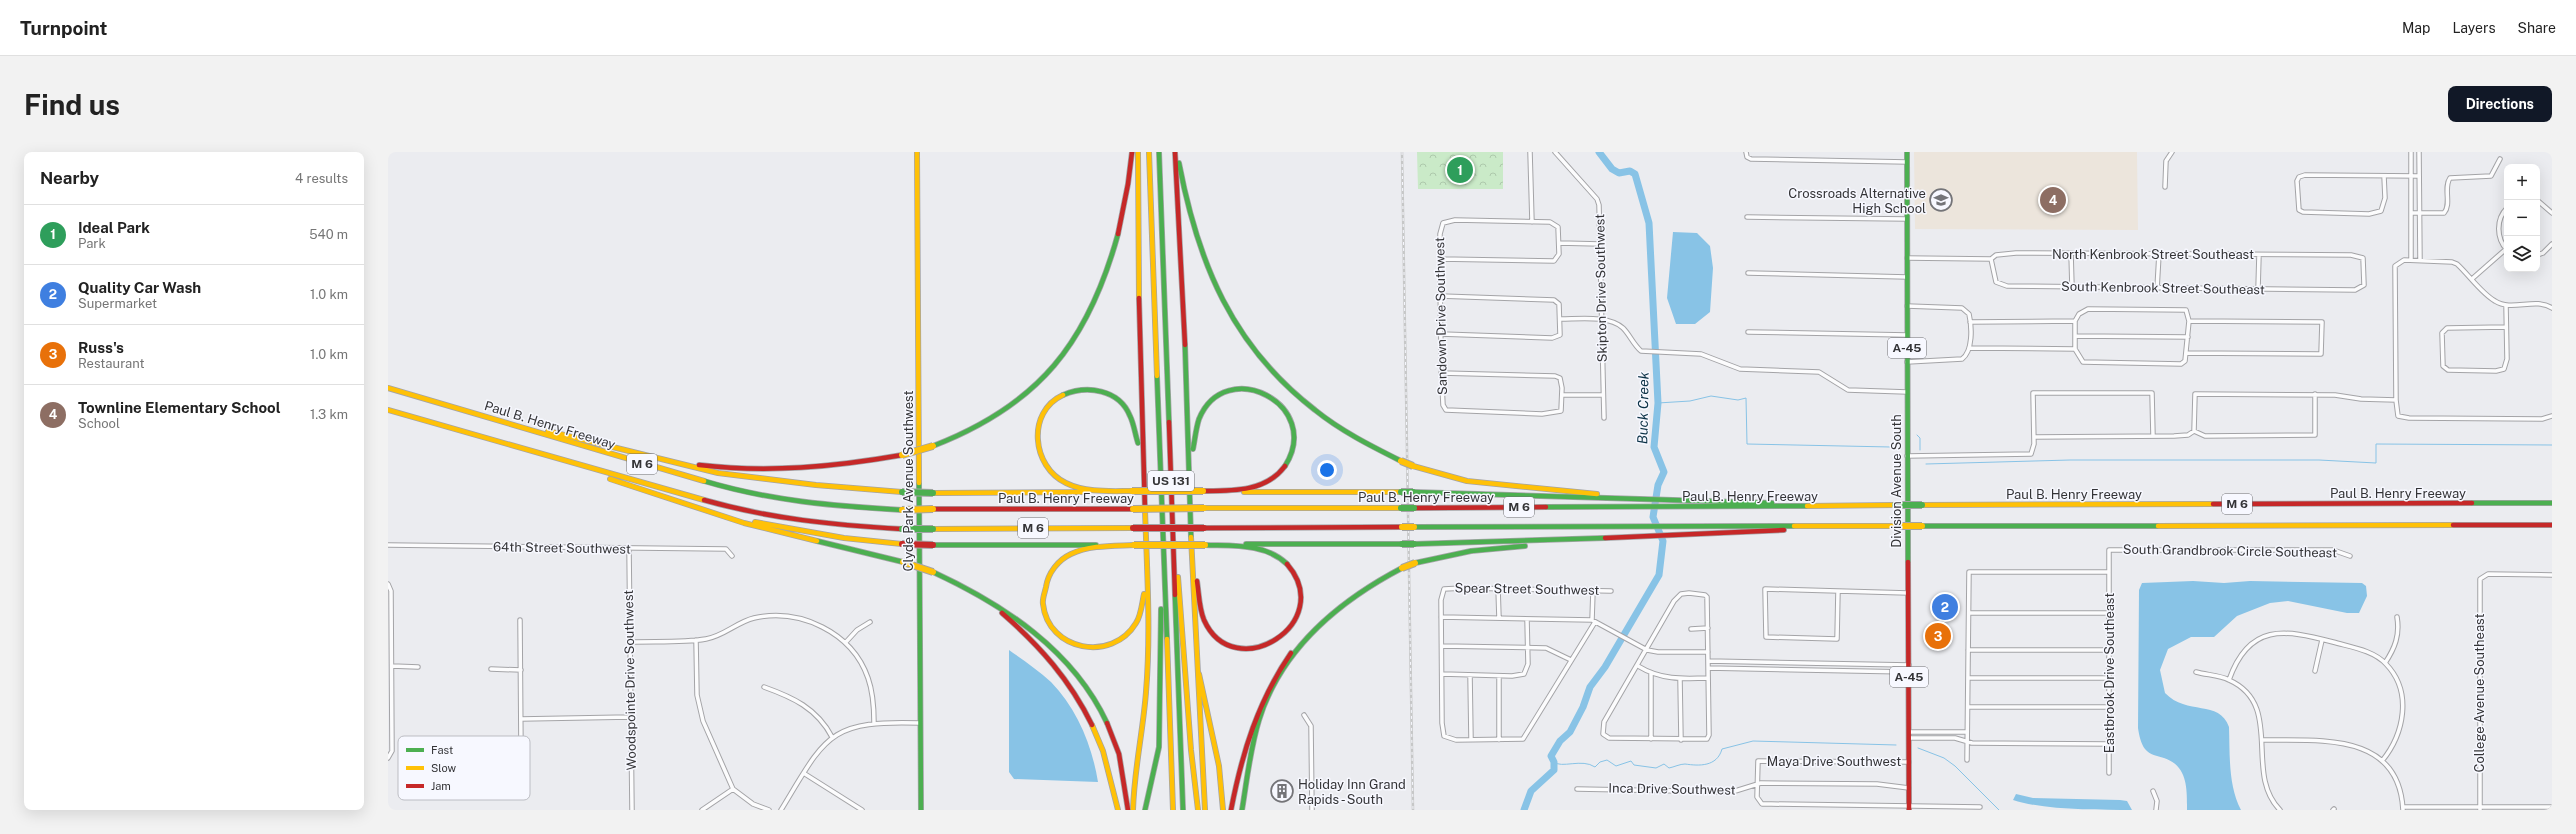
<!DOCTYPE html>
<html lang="en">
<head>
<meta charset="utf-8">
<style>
  body { margin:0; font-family:"Public Sans",sans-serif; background:#f2f2f2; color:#222 }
  .controls { position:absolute; right:12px; top:12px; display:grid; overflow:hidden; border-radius:8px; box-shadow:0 4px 16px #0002 }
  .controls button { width:36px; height:36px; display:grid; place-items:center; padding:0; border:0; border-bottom:1px solid #e0e0e0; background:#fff; color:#222; font:20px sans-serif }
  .you { position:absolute; left:939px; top:318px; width:14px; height:14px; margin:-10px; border:3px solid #fff; border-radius:50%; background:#1a73e8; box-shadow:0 0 0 6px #1a73e833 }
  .badge { display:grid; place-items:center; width:26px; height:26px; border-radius:50%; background:#111827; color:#fff; font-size:13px; font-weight:700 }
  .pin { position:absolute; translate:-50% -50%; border:2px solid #fff; box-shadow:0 1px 4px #0006 }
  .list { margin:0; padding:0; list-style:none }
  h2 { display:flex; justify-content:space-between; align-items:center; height:52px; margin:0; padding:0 16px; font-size:17px }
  h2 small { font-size:13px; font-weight:400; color:#767676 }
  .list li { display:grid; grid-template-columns:26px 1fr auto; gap:12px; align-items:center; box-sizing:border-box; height:60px; padding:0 16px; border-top:1px solid #e0e0e0 }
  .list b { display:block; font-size:15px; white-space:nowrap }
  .list p { margin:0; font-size:13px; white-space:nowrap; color:#767676 }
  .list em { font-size:13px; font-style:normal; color:#767676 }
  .icon { flex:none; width:22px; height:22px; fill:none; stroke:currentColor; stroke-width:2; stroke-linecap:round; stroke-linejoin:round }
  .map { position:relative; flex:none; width:2164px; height:658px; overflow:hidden; border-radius:8px }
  header { display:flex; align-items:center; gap:24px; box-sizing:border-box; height:56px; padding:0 20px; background:#fff; border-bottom:1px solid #e0e0e0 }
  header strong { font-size:19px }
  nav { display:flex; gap:22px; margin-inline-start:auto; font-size:14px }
  .intro { display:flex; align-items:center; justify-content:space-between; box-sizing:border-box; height:96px; padding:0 24px }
  h1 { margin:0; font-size:28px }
  .button { padding:10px 18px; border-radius:8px; background:#111827; color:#fff; font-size:14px; font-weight:700 }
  main { display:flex; gap:24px; padding:0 24px }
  aside { flex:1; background:#fff; border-radius:8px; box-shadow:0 4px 16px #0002 }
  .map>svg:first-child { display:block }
  .education { fill:#ece5dc }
  .park { fill:url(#park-crowns) }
  .water { fill:#88c3e6 }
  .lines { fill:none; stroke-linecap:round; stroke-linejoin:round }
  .stream { stroke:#88c3e6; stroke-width:1 }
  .river { stroke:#88c3e6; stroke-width:7 }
  .street-casing { stroke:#a4a4a7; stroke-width:5.5 }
  .fast-casing { stroke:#a4a4a7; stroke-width:6 }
  .slow-casing { stroke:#a4a4a7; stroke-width:6 }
  .jam-casing { stroke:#a4a4a7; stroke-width:6 }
  .street { stroke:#fcfcfd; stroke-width:3.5 }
  .fast { stroke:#4caf50; stroke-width:4.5 }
  .slow { stroke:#ffc107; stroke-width:4.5 }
  .jam { stroke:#c62828; stroke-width:4.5 }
  .rail-casing { stroke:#c6c7c7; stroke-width:2.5 }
  .rail { stroke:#f7f8ff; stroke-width:1; stroke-dasharray:3; stroke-linecap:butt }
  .fast-bridge-casing { stroke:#a4a4a7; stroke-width:8; stroke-linecap:butt }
  .slow-bridge-casing { stroke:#a4a4a7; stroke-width:8; stroke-linecap:butt }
  .jam-bridge-casing { stroke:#a4a4a7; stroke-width:8; stroke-linecap:butt }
  .fast-bridge { stroke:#4caf50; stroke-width:6 }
  .slow-bridge { stroke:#ffc107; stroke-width:6 }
  .jam-bridge { stroke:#c62828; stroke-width:6 }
  .labels { text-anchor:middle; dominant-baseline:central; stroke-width:3; stroke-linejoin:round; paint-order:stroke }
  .shield { fill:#f7f8ff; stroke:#6e6f73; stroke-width:1 }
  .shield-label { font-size:12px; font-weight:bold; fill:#343437 }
  .poi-label { font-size:13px; fill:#343437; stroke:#f7f8ff; text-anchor:end }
  .street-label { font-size:13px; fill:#343437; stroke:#f7f8ff }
  .water-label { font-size:14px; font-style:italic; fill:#0c3246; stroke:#f7f8ff }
  .key { fill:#f7f8ff; stroke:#bcbdc3; stroke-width:1 }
  .key-label { font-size:11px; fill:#343437 }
</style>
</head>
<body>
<header>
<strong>Turnpoint</strong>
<nav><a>Map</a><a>Layers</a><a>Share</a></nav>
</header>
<div class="intro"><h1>Find us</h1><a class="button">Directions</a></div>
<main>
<aside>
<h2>Nearby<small>4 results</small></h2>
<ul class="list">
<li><span class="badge" style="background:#2e9e5b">1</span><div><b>Ideal Park</b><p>Park</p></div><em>540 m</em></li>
<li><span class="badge" style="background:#3f7fe0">2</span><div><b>Quality Car Wash</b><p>Supermarket</p></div><em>1.0 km</em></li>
<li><span class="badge" style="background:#e8710a">3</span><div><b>Russ's</b><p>Restaurant</p></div><em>1.0 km</em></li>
<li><span class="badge" style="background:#8d6e63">4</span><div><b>Townline Elementary School</b><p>School</p></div><em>1.3 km</em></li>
</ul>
</aside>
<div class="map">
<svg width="2164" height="658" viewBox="0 0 2164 658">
  <defs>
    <pattern id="park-crowns" width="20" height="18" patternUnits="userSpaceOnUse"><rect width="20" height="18" fill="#caeac8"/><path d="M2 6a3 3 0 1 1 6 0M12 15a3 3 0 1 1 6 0" fill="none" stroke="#aec9ac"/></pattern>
  </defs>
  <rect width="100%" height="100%" fill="#ebecf0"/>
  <path class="education" d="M1526,0H1749L1750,78L1527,77Z"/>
  <path class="park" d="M1029,0H1115V37H1030Z"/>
  <path class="water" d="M1285,80L1309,81L1322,94L1325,116L1322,160L1307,172H1288L1279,146Z
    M1805,429L1836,431L1862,429L1974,431L1978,434L1979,444L1971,461H1959L1900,449L1882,451L1849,464L1826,485H1803L1780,497L1772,518L1777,541C1799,564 1831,547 1841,575C1842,603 1840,633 1853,658H1799C1799,637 1800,614 1776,606C1769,604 1762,603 1757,597C1753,592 1751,583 1750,576L1751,438L1754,431Z
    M621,498C635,508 650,518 663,530C689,557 704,593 710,630L626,627L621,620Z
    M1628,642L1645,646L1732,648L1739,649L1744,658C1708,658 1656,658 1625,648Z"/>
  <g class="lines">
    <path class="stream" d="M1270,251L1302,249L1323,244L1350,248L1358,246L1359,292L1503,295L1507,287L1511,284
      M1529,283L1532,286V298
      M1538,312L1682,308H1931L1988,311V292L2164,293
      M1530,596L1556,606L1567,614L1611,658
      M1166,610C1173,617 1194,606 1207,615L1212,610L1219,608L1228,614L1243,609L1246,613L1268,616L1276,612L1281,616C1286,615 1292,612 1297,612C1311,614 1329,615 1334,597L1365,589L1508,593"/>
    <path class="river" d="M1136,658L1143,639L1166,618V610L1163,604L1172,589L1182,580L1195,555L1202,535L1217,515L1271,423L1275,389L1265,365L1270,333L1276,320L1266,295L1270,251L1261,71L1247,22L1242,19L1231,21L1224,17L1211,0"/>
    <g class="street-casing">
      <path id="street" d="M1142,0L1144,70
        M1167,0L1209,47L1211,53L1216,266
        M1358,0L1359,5L1363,7L1519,10
        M2023,0V108
        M2031,0L2032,108
        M1996,24L1997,46L1993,59L1981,62L1915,60L1911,58L1909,29L1911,25L1917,23L2031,24
        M1777,35L1778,9L1784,0
        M2149,48L2164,61
        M2119,56C2108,67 2108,86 2119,98
        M2023,61H2056C2064,52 2055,36 2062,26L2103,24L2112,7
        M1359,65L1519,67
        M1171,91L1212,92
        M1683,101L1684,135
        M2149,103L2155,101L2164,92
        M1519,106L1603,107L1608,103L1628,101L1963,103L1975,106L1976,133L1967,138L1619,134L1608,130L1603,107
        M1052,107L1166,109L1171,102L1170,75L1162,70L1067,68L1055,71L1052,82C1052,139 1052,196 1055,253L1058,258L1154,262L1173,259L1174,236L1172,226L1167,224L1053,221
        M1360,121L1519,125
        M2085,126L2118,97
        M1769,137L1771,102
        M1870,137L1871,103
        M1052,144L1166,148L1171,152L1172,183L1164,186L1053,182
        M2118,153L2119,207L2116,217L2108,219L2060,218L2055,214L2054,181L2059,176L2118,175
        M1519,154L1574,156L1581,162C1584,175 1585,199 1574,207L1519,210
        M2164,156C2147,145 2124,160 2107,149C2093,141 2081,123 2069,112L2064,110L2016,108L2007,114L2008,248L2010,264L2021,266L2154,267L2164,264
        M1173,167C1191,167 1221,163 1235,176C1242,183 1245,192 1253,199L1313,202L1352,217L1431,220L1460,238L1519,240
        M1582,170L1687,169L1691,162L1700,157L1798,158L1801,169L1797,209L1793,212L1695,210L1687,197V169
        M1360,180L1519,183
        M1687,184L1800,185
        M1581,196L1687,197
        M1798,201L1933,202L1934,170L1801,169
        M1174,243H1215
        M1806,279L1807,242L1947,243L1973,247L2008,248
        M1646,285L1786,284L1800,283L1806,279L1817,284L1927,283V242
        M1519,304L1643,302L1646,292L1645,241H1764L1765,284
        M0,393L338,397L344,404
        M241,397L244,658
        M0,432L3,439L4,599L0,606
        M1110,436L1111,466
        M1377,437L1450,439L1449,487L1378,485Z
        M1450,439L1520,441
        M1301,441L1317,443L1319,445L1321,583L1319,587L1221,586L1215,582L1216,570L1286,449L1293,442Z
        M1581,461H1721
        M1053,465L1204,468L1259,498L1270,500H1320
        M132,468L133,598
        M1204,468L1205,439
        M1207,470L1135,587L1068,588L1056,584L1054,571L1053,448L1056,437L1076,436L1223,439
        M1303,477L1320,476
        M308,488L309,543L315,569L345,637L365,652L381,658
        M242,490C267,489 294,491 318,487C336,484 349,470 366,466C412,456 464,480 480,526C485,540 486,556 486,571
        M458,490L469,478L482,470
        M1054,494L1158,496L1183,508
        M1580,498H1721
        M1320,509L1521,513
        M1997,511C2007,496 2012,483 2009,465
        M4,514L30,515
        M1250,514C1273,528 1294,527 1320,526
        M1320,516L1521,520
        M103,517L133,518
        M1927,519L1934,488
        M1808,520C1818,523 1832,523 1841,528C1897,553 1855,621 1892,658
        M1054,522L1124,524L1136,522L1140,512L1139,467
        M1263,522V587
        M1082,523L1083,587
        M1111,524V588
        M1580,526H1721
        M1292,527L1293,588
        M1841,528C1861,471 1896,477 1945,490C1962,495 1985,498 1998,512C2025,540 2016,582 1994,609
        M376,535C404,545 429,556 444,585
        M1580,555H1721
        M916,563L923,574L924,658
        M133,567L242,565
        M1521,580H1579
        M1521,586H1567L1584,591L1721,592
        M1874,588C1931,589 2011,579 2015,658
        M1579,608L1581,420H1721
        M1521,610L1370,609L1369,645L1374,652H1383L1592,655
        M1721,621V398H1945L1962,404
        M417,622L474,658
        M1189,637L1344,640L1373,631L1489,632L1521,636
        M1765,639L1769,649L1768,658
        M2015,655H2164
        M314,658L345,637
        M393,658C438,584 440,568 532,571
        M1945,658L1946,657
        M2092,658V427L2100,422L2164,423"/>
    </g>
    <g class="fast-casing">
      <path id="fast" d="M771,0L781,270
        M1519,0L1520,410
        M791,11C810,111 844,194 927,258C953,279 983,294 1013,309
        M797,193L803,385
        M769,224L779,487
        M675,243C699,233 731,237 742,264C746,272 747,282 750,291
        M545,294C651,253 700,191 730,82
        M805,297C807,287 808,276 811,267C837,203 936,252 897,314
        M316,329C383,349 445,354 514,358
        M531,331L533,658
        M1025,340L1384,351
        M2084,351H2164
        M1158,355L1419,354
        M1534,374H1770
        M1026,375L1406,374
        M429,389L515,410
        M858,392H1014
        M1026,392L1217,386
        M545,393H708
        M817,393C845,394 877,391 899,412
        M1027,411L1083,399L1137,394
        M545,420C616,453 685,498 719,571
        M787,443L795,658
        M757,658L771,595L773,457
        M854,658C859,628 862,597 871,568C893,497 951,449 1014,416"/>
    </g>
    <g class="slow-casing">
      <path id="slow" d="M529,0L531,331
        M750,0L751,146
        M761,0L769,224
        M0,236L316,329
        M675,243C638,260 644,315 678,331C698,341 723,339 744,339
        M0,258L316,348
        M160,279L330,321L428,333L514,340
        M1025,314L1079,329L1209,342
        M222,327L356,371L429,389
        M856,340H1013
        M545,341L700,340
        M1534,353L1825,352
        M1419,354L1507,353
        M816,356H1013
        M367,370L456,386L514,392
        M1406,374H1507
        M1770,374L2065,373
        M545,377L745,376
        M803,385L817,658
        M746,393C725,394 702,393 683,402C670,408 660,421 658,435C657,440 654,447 655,452C660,499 724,511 748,471C753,464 754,451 756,442
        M790,425L803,598L810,658
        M779,487L785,658
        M811,522L831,614L835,658
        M704,573L715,599L730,658
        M745,658C746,618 755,580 758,540C763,480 759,419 757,358"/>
    </g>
    <g class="jam-casing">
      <path id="jam" d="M787,0L797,193
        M730,82L740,32L744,0
        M751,146L757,358
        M781,270L787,443
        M311,313C380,321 446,315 514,303
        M815,339C844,339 878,340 897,314
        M316,348C383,367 446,373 514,377
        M1825,352L2084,351
        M1026,356L1158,355
        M545,357H745
        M2065,373H2164
        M816,376L1014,375
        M1217,386L1396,378
        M1520,410L1521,658
        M809,429C811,442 811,456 816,468C846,535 950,471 899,412
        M614,461C652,494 682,528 704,573
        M719,571L731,602L740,658
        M843,658C854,601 870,549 903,501"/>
    </g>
    <use href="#street" class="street"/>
    <use href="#fast" class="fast"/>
    <use href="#slow" class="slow"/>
    <use href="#jam" class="jam"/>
    <g class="rail-casing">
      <path id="rail" d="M1014,0L1025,658"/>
    </g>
    <use href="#rail" class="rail"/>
    <g class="fast-bridge-casing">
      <path id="fast-bridge" d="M514,340L545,341
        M1013,340H1025
        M1507,353H1534
        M1013,356H1026
        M514,377H545
        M1014,392H1026"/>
    </g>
    <g class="slow-bridge-casing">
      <path id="slow-bridge" d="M514,303L545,294
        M1013,309L1025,314
        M744,339H815
        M745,357L816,356
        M514,358L545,357
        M1507,374H1534
        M1014,375H1026
        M746,393H817
        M515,410L545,420
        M1014,416L1027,411"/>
    </g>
    <g class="jam-bridge-casing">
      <path id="jam-bridge" d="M745,376H816
        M514,392L545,393"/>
    </g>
    <use href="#fast-bridge" class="fast-bridge"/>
    <use href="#slow-bridge" class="slow-bridge"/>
    <use href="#jam-bridge" class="jam-bridge"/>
  </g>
  <defs>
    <g id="school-ring" transform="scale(1.15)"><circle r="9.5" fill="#f7f8ff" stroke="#747478" stroke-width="1.5"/><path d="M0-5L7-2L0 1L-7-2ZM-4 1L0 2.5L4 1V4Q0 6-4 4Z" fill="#747478"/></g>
    <g id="building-ring" transform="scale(1.15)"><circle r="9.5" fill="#f7f8ff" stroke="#747478" stroke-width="1.5"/><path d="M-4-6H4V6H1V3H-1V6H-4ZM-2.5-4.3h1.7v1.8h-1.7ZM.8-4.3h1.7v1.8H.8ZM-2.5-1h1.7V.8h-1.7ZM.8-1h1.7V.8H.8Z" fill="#747478"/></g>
  </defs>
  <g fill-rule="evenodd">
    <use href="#school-ring" x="1553" y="48"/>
    <use href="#building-ring" x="894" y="639"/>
  </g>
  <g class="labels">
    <g class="shield">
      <rect x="1500" y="186" width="38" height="20" rx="3"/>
      <rect x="239" y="302" width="30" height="20" rx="3"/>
      <rect x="760" y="319" width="46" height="20" rx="3"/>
      <rect x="1834" y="342" width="30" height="20" rx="3"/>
      <rect x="1116" y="345" width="30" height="20" rx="3"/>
      <rect x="630" y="366" width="30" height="20" rx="3"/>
      <rect x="1502" y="515" width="38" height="20" rx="3"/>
    </g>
    <g class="shield-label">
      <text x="1519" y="196">A-45</text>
      <text x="254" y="312">M 6</text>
      <text x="783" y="329">US 131</text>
      <text x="1849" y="352">M 6</text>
      <text x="1131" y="355">M 6</text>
      <text x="645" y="376">M 6</text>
      <text x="1521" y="525">A-45</text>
    </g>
    <g class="poi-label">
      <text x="1538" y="41">Crossroads Alternative<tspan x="1538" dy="15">High School</tspan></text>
      <text x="910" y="632" text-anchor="start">Holiday Inn Grand<tspan x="910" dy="15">Rapids - South</tspan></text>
    </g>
    <g class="street-label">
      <text x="1765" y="102">North Kenbrook Street Southeast</text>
      <text transform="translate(1213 136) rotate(-91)">Skipton Drive Southwest</text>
      <text transform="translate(1775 136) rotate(1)">South Kenbrook Street Southeast</text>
      <text transform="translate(1053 164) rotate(-91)">Sandown Drive Southwest</text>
      <text transform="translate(162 273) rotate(17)">Paul B. Henry Freeway</text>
      <text transform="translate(520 329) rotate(-90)">Clyde Park Avenue Southwest</text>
      <text transform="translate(1508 329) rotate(-90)">Division Avenue South</text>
      <text x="2010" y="341">Paul B. Henry Freeway</text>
      <text x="1686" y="342">Paul B. Henry Freeway</text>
      <text x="1362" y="344">Paul B. Henry Freeway</text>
      <text x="1038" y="345">Paul B. Henry Freeway</text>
      <text x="678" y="346">Paul B. Henry Freeway</text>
      <text transform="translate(174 396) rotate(1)">64th Street Southwest</text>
      <text transform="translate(1842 399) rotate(1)">South Grandbrook Circle Southeast</text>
      <text transform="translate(1139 437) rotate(1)">Spear Street Southwest</text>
      <text transform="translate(1721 521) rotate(-90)">Eastbrook Drive Southeast</text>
      <text transform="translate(242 528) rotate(-91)">Woodspointe Drive Southwest</text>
      <text transform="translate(2091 541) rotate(-90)">College Avenue Southeast</text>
      <text x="1446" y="609">Maya Drive Southwest</text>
      <text transform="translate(1284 637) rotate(1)">Inca Drive Southwest</text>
    </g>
    <g class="water-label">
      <text transform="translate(1255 256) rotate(-89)">Buck Creek</text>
    </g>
  </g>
  <rect x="10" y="584" width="132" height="64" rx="6" class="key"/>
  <rect x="18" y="596" width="18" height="4" fill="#4caf50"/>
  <rect x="18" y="614" width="18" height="4" fill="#ffc107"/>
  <rect x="18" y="632" width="18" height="4" fill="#c62828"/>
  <g class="key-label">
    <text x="43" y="602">Fast</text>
    <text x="43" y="620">Slow</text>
    <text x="43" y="638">Jam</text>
  </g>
</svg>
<div class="controls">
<button>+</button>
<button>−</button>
<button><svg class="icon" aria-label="layers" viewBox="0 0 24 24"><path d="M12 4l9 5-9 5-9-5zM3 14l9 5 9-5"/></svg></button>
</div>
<div class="you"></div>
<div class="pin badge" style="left:1072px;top:18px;background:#2e9e5b">1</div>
<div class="pin badge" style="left:1557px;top:455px;background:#3f7fe0">2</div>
<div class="pin badge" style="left:1550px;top:484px;background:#e8710a">3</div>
<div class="pin badge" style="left:1665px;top:48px;background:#8d6e63">4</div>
</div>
</main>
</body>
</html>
